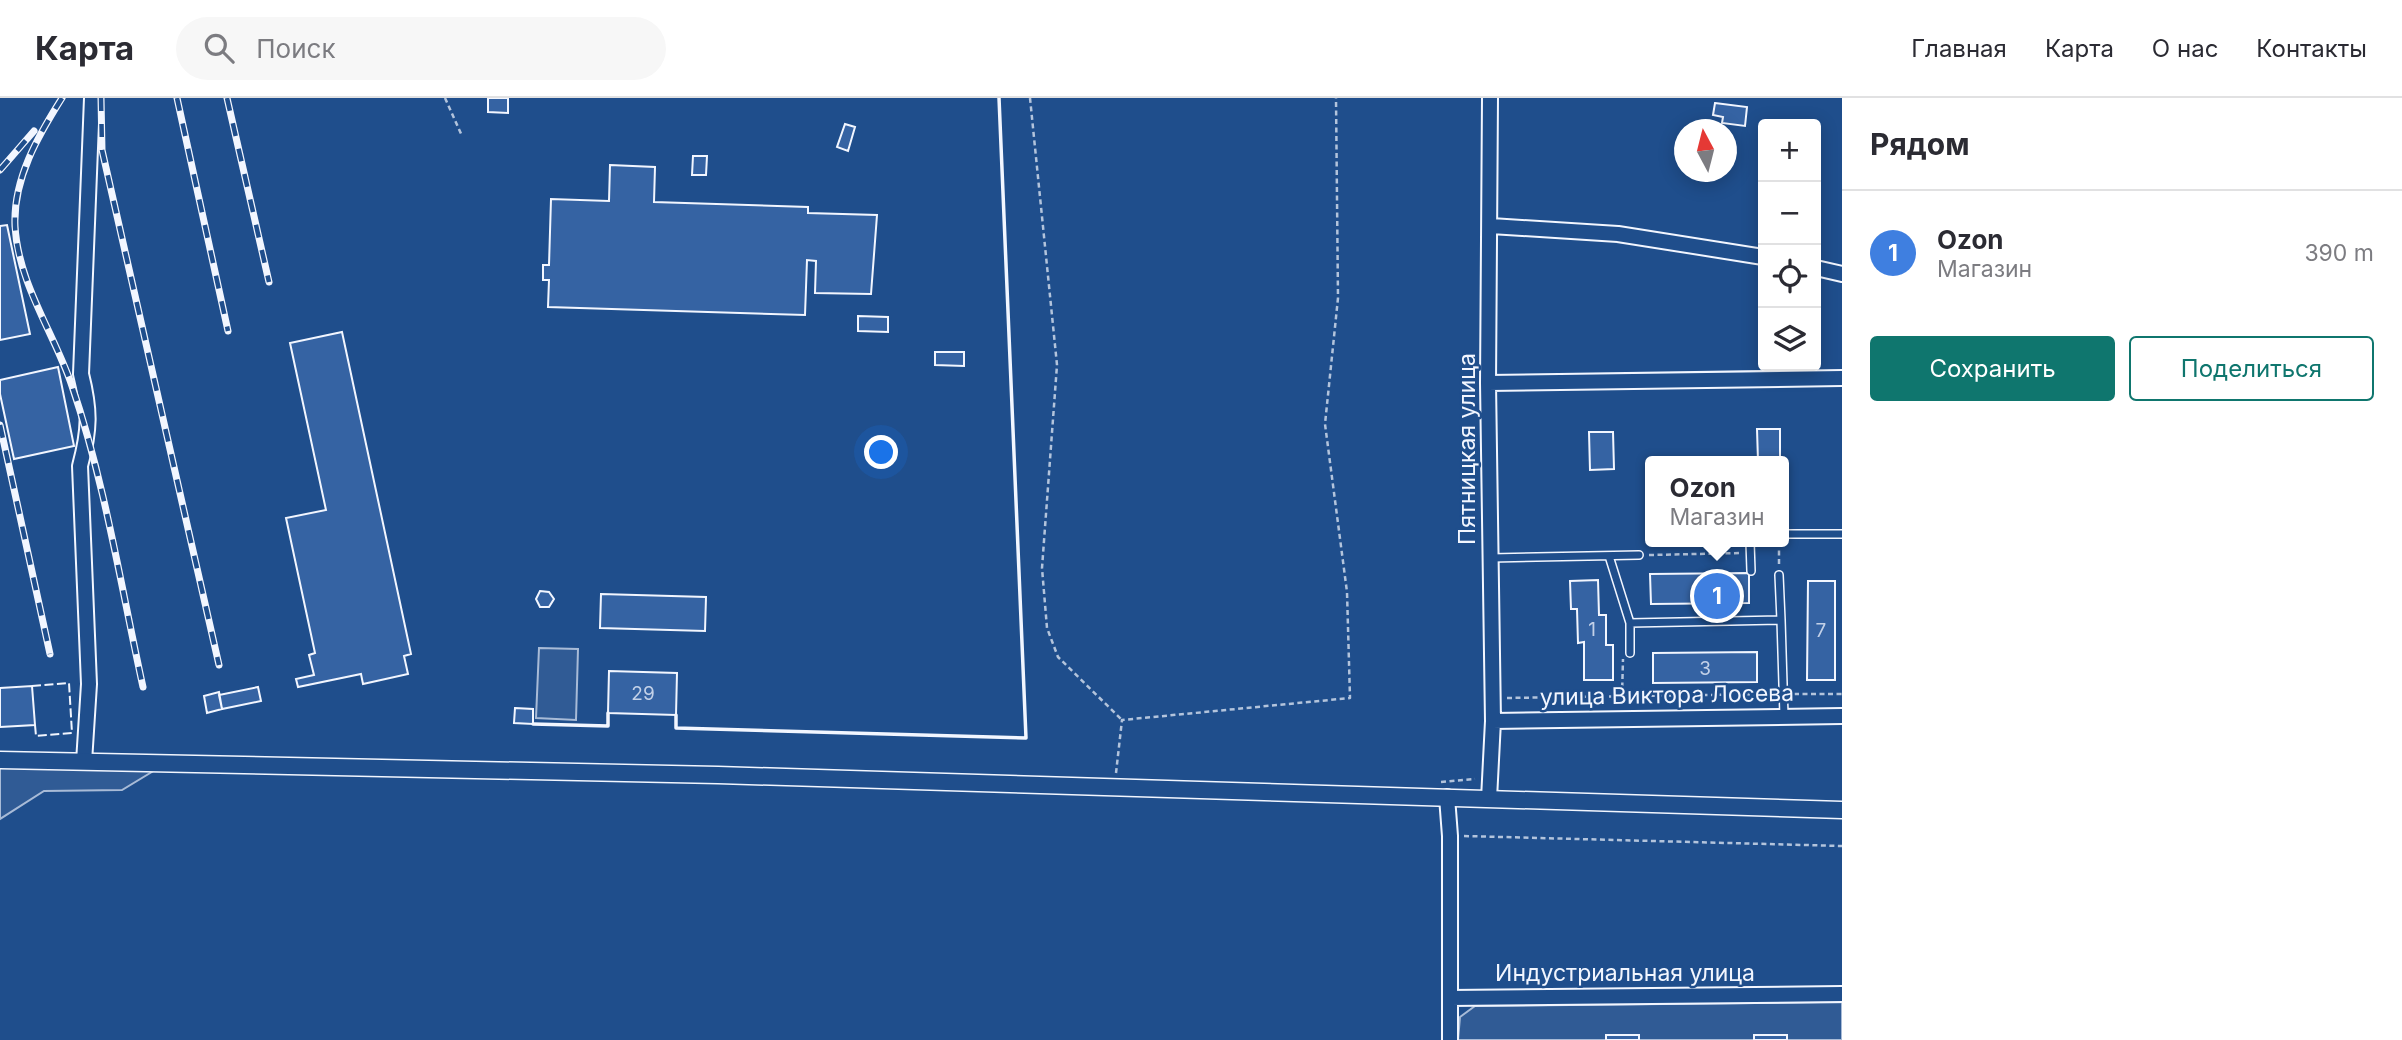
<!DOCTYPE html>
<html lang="ru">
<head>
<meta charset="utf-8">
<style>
  body { margin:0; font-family:Inter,sans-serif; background:#f7f7f7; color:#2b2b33 }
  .controls { position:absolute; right:21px; top:21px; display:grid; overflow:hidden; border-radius:7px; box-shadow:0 4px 18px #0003 }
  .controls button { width:63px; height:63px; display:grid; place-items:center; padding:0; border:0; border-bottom:2px solid #e1e1e2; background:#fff; color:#2b2b33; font:35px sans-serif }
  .compass { position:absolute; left:1674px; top:21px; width:63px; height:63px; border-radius:50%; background:#fff; box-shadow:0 4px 18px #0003; rotate:353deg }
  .you { position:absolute; left:882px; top:355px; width:24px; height:24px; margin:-18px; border:5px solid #fff; border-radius:50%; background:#1a73e8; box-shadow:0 0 0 10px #1a73e833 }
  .badge { display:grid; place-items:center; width:46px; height:46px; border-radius:50%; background:#0f766e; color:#fff; font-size:23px; font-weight:700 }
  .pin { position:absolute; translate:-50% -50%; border:4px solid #fff; box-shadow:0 2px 7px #0006 }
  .popup { position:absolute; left:1645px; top:358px; width:144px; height:91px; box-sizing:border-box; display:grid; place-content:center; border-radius:7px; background:#fff; filter:drop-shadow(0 2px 5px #0005); font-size:23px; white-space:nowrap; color:#7c7c81 }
  .popup b { font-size:26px; color:#2b2b33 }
  .popup::after { content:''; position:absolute; left:50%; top:100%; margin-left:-14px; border:14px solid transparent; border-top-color:#fff }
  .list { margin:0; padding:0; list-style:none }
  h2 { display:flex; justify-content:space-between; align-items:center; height:91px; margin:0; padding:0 28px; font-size:30px }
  h2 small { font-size:23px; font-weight:400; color:#7c7c81 }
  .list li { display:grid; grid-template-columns:46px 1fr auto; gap:21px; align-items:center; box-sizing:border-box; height:126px; padding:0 28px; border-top:2px solid #e1e1e2 }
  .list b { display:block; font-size:26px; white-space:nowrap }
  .list p { margin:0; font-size:23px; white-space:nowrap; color:#7c7c81 }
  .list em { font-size:23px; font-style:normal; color:#7c7c81 }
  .actions { display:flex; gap:14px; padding:21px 28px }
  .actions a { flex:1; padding:16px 0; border:2px solid #0f766e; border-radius:7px; text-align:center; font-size:24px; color:#0f766e }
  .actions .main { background:#0f766e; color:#fff }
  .icon { flex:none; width:38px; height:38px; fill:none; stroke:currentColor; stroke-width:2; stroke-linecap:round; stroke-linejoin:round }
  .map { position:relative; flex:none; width:1842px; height:942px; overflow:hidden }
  header { display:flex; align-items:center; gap:42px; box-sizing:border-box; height:98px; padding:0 35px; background:#fff; border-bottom:2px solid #e1e1e2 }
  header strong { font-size:33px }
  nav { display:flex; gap:38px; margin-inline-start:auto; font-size:24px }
  .search { width:490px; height:63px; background:#f7f7f7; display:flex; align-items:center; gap:18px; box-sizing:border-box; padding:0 24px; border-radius:38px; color:#7c7c81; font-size:26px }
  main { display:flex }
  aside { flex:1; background:#fff }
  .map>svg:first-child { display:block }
  .built { fill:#305b95; stroke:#a8bbd7; stroke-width:2 }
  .building { fill:#3563a3; stroke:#f2f6ff; stroke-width:2 }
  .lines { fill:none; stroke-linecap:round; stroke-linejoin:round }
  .service-casing { stroke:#f2f6ff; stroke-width:10 }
  .minor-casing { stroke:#f2f6ff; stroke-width:18 }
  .tertiary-casing { stroke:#f2f6ff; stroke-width:19 }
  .path { stroke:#b3c4dc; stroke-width:2.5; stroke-dasharray:5 3.5; stroke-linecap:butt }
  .service { stroke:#1f4e8c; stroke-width:7 }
  .minor { stroke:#1f4e8c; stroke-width:14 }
  .tertiary { stroke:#1f4e8c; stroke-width:16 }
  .rail-casing { stroke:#f2f6ff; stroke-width:7 }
  .rail { stroke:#1f4e8c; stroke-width:4.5; stroke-dasharray:13; stroke-linecap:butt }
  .fence { stroke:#f2f6ff; stroke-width:2; stroke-dasharray:9 3.5; stroke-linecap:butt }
  .wall { stroke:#f2f6ff; stroke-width:3.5 }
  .labels { text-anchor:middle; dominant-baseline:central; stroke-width:5; stroke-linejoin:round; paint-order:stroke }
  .number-label { font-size:19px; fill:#c3d1e8 }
  .street-label { font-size:23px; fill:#f2f6ff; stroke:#1f4e8c }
</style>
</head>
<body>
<header>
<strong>Карта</strong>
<div class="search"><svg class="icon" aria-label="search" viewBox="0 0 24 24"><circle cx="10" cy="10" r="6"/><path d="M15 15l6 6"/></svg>Поиск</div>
<nav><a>Главная</a><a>Карта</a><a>О нас</a><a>Контакты</a></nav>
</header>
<main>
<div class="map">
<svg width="1842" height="942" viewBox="0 0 1842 942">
  <rect width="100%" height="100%" fill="#1f4e8c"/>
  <path class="built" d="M539,550L578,551L576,622L536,620Z
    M0,662L165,666L122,692L44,693L0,721Z
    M1842,904V942H1458L1460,919L1475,908Z"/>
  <path class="building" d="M488,0H508V15L488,14Z
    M1715,5L1747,9L1745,28L1722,25L1723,19L1713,17Z
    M845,26L855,29L848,53L837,49Z
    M693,58H707L706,77H692Z
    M610,67L655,69L654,104L808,109V115L877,117L871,196L815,195L816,163L807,162L805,217L548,209L549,182H543V167H549L551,101L609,103Z
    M7,127L30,236L0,242V128Z
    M858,218L888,219V234L858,233Z
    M342,234L411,556L404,558L408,576L363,586L361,576L298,589L296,581L314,577L309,557L315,555L286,420L326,412L290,245Z
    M935,254H964V268L935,267Z
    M58,269L74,348L14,361L0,296V282Z
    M1757,331H1780V363H1758Z
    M1589,334H1613L1614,371L1590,372Z
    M1749,475V505L1651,506L1650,476Z
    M1598,482L1599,517H1606V547H1613V582H1584V544L1578,545L1577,511H1571L1570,483Z
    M1808,483H1835V582H1807Z
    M540,493L549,494L554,501L549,509H540L536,501Z
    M601,496L706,499L705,533L600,530Z
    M1757,554V584L1653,585V555Z
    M609,573L677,575L676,617L608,615Z
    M32,588L35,627L0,629V590Z
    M258,589L261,603L222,611L219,597Z
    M219,594L222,611L207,615L204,598Z
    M515,610L533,611V626L514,625Z
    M1606,937H1639V942H1606Z
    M1754,937H1787V942H1754Z"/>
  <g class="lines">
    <g class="service-casing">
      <path id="service" d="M1784,436H1842
        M1750,444L1751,473
        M1609,458L1630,525V555
        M1491,460L1639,457
        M1779,477L1781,522
        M1630,525L1781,522L1784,618"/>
    </g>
    <g class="minor-casing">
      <path id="minor" d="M1491,128L1618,136L1763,159
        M1816,170L1842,176
        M1488,285L1842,280
        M1493,623L1842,618
        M84,664L89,586L80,368C90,331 90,312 81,276L92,0
        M1447,699L1450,738V900
        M1489,701L1493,623L1488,285L1490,0
        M1450,942V900L1842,896"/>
    </g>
    <g class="tertiary-casing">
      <path id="tertiary" d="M0,662L718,677L1842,712"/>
    </g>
    <path class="path" d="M445,0L462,38
      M1030,0L1057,267L1042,470L1047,530L1058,559L1122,622
      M1779,444V468
      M1649,457L1740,455
      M1794,596H1842
      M1622,598L1623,561
      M1507,600L1773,596
      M1116,675L1122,622L1350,600L1347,494L1325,326L1338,200L1336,0
      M1441,684L1475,681
      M1464,738L1842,748"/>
    <use href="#service" class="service"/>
    <use href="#minor" class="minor"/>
    <use href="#tertiary" class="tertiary"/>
    <g class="rail-casing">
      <path id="rail" d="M62,0C38,38 13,81 15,128C18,185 54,235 72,288C105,385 121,489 143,589
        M101,0L102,52L219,567
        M177,0L228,233
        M227,0L269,184
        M0,72L34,33
        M0,327L50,556"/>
    </g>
    <use href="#rail" class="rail"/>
    <path class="fence" d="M32,588L69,585L72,635L36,638L35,627"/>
    <path class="wall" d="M676,617V630L1026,640L999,0
      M533,626L608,628V615"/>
  </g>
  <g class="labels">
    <g class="number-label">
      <text x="1592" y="531">1</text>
      <text x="1821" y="532">7</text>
      <text x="1705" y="570">3</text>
      <text x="643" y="595">29</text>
    </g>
    <g class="street-label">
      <text transform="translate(1467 351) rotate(-90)">Пятницкая улица</text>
      <text transform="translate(1667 597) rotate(-1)">улица Виктора Лосева</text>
      <text x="1625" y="875">Индустриальная улица</text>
    </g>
  </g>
</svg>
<div class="controls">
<button>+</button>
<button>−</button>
<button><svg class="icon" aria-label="locate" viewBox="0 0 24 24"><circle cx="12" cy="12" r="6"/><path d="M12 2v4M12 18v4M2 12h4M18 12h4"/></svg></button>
<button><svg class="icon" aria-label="layers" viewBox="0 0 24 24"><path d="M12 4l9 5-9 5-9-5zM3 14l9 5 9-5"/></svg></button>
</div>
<svg class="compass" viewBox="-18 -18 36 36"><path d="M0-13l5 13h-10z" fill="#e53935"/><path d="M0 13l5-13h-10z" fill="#7c7c81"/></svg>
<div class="you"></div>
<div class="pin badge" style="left:1717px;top:498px;background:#3f7fe0">1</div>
<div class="popup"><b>Ozon</b>Магазин</div>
</div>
<aside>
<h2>Рядом<small></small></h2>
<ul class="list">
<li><span class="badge" style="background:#3f7fe0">1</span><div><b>Ozon</b><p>Магазин</p></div><em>390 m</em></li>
</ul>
<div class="actions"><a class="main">Сохранить</a><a>Поделиться</a></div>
</aside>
</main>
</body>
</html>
